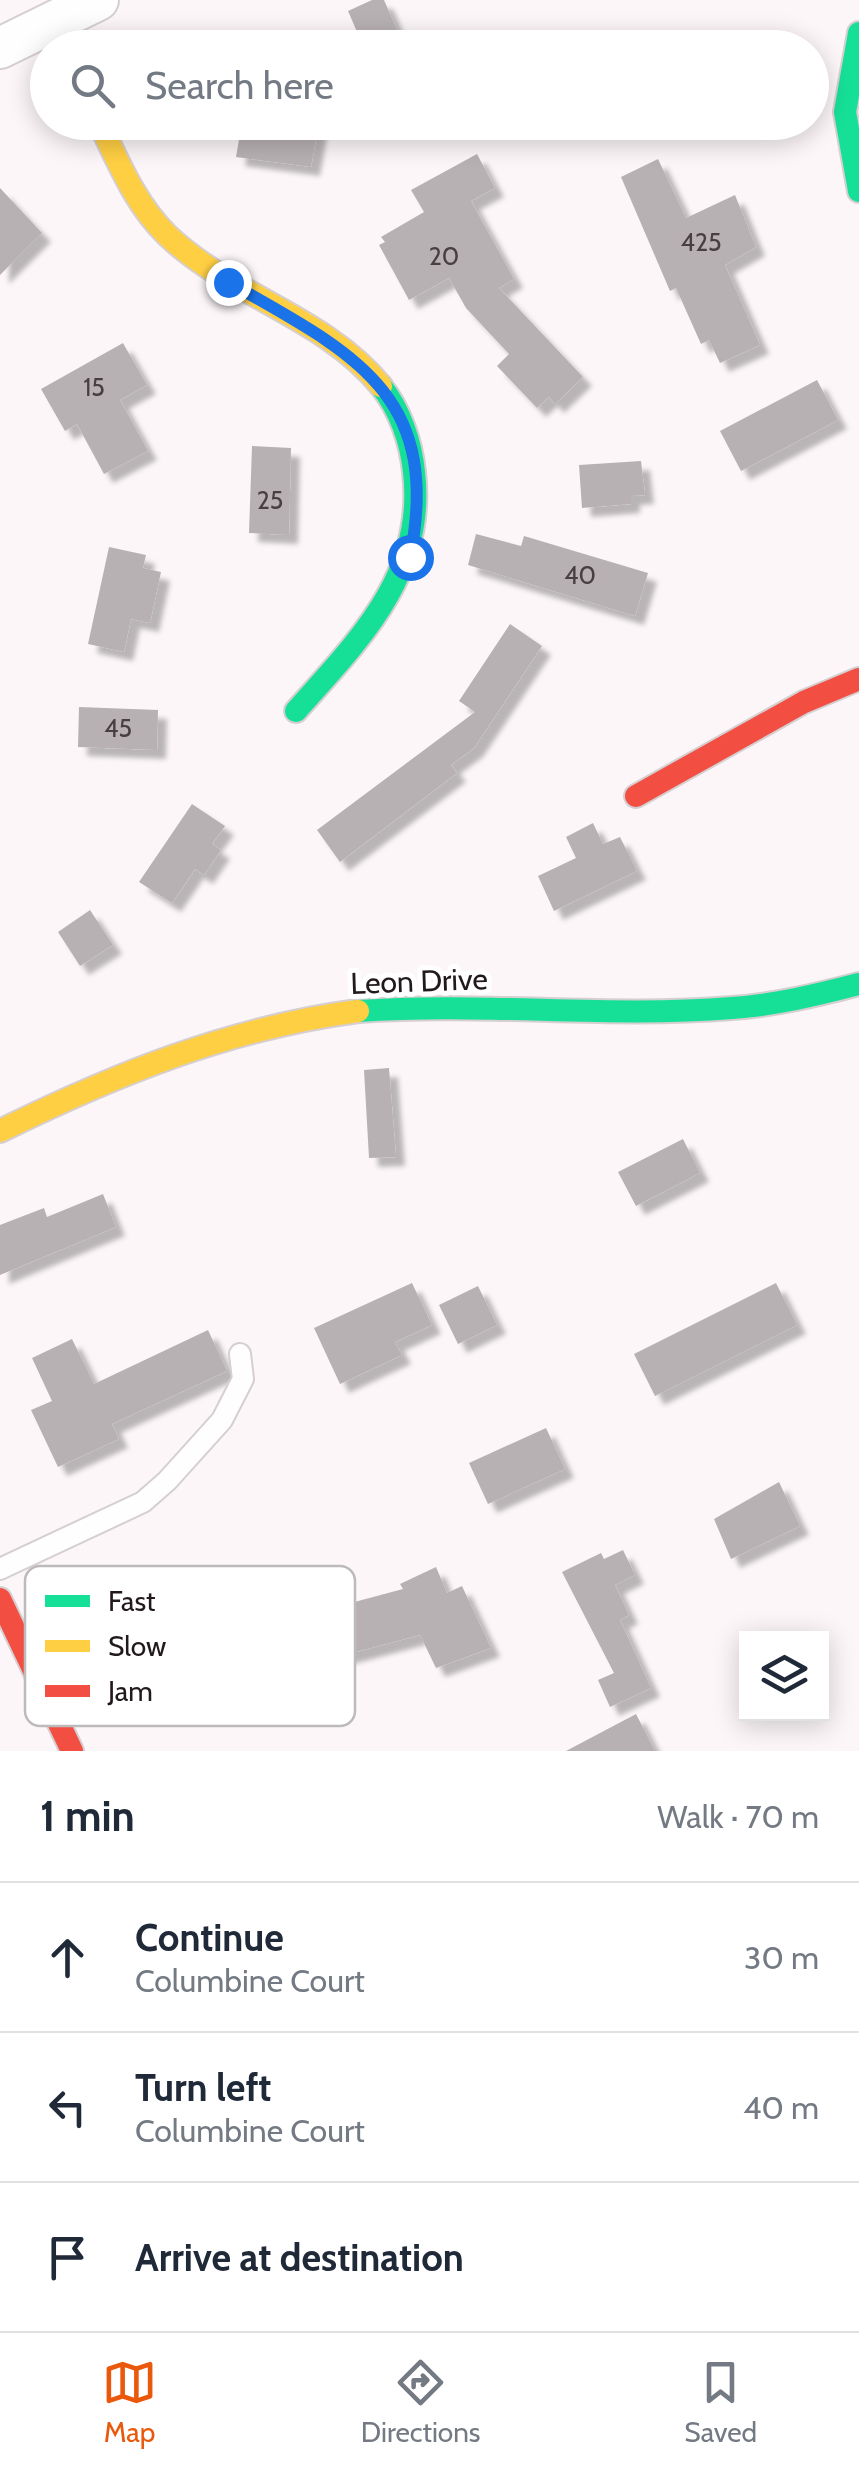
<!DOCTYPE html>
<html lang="en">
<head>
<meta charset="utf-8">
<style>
  body { margin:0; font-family:Cabin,sans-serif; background:#f6f6f7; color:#1f2937 }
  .controls { position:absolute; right:30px; bottom:30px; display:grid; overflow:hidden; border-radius:0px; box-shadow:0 5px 25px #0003 }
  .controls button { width:90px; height:90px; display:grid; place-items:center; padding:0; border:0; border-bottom:2px solid #e0e1e3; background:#fff; color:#1f2937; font:50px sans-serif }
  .stop { position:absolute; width:30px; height:30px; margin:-22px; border:8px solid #1a73e8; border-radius:50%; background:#fff }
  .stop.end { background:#1a73e8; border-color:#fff; box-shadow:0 2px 10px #0008 }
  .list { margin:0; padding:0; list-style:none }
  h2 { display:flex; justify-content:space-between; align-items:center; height:130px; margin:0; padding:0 40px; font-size:42px }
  h2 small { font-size:32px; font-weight:400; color:#747a83 }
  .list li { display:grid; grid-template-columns:65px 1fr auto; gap:30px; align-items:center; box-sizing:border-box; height:150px; padding:0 40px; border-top:2px solid #e0e1e3 }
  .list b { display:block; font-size:38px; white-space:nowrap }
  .list p { margin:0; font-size:32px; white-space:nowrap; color:#747a83 }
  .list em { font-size:32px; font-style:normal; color:#747a83 }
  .icon { flex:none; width:55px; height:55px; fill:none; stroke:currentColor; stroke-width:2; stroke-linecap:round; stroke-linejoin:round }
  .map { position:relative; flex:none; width:859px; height:1751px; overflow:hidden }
  .search { position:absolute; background:#fff; box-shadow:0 5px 25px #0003; left:30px; right:30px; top:30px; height:110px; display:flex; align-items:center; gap:25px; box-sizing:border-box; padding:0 35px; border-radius:55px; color:#747a83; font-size:38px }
  .sheet { height:580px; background:#fff }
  nav { display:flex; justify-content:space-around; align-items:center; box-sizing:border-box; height:140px; border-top:2px solid #e0e1e3; background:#fff; font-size:28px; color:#747a83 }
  nav a { display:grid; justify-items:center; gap:5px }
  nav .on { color:#ea580c }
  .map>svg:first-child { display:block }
  .building { fill:#b8b1b4; filter:url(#shadow) }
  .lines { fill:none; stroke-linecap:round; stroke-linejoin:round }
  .lane-casing { stroke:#d6cfd2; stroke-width:24 }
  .street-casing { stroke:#d6cfd2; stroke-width:44 }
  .fast-casing { stroke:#d6cfd2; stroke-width:26 }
  .slow-casing { stroke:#d6cfd2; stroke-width:26 }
  .jam-casing { stroke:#d6cfd2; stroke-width:26 }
  .lane { stroke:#fffefe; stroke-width:20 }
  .street { stroke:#fffefe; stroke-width:40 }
  .fast { stroke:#16e098; stroke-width:22 }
  .slow { stroke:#ffcf43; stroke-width:22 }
  .jam { stroke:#f24e42; stroke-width:22 }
  .route { stroke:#1a73e8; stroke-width:12 }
  .labels { text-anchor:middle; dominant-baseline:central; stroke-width:10; stroke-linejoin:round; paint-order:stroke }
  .number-label { font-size:25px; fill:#473f42 }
  .street-label { font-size:30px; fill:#21191c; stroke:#fff }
  .key { fill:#fff; stroke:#bcbabb; stroke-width:2.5 }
  .key-label { font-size:28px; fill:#21191c }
</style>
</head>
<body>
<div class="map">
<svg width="859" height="1751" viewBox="0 0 859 1751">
  <defs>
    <filter id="shadow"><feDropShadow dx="9" dy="9" stdDeviation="2.5" flood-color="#0004"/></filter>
  </defs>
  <rect width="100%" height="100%" fill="#fcf6f8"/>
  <path class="building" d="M372,0H384L405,48H364L348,11Z
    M242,122H313L312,127L318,128L311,167L236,157Z
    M477,154L495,188L471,201L514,279L499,288L583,377L555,404L549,397L537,408L497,366L509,354L466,308L449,278L409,300L379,245L385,242L381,237L424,212L411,190Z
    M658,159L686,218L735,195L756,247L725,265L760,345L720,363L709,340L701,344L676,288L670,291L621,177Z
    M0,188L42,233L0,275Z
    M123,343L147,385L120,400L148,451L104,474L77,424L65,431L41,389Z
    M817,380L838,420L741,471L720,431Z
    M252,446L291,448L289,535L249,533Z
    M641,461L645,495L631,496V504L582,508L579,465Z
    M476,534L521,546L524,536L648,573L635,616L468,565Z
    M109,547L146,555L143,568L161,572L150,623L131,619L124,652L88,644Z
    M510,624L542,646L474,748L451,765L457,773L340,862L317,830L475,712L459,701Z
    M79,707L158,710L157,750L78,747Z
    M192,804L225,826L212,844L221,850L204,875L195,869L172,903L139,882Z
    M593,823L603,844L620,837L637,871L554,911L538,876L576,858L566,837Z
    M90,910L113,945L80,966L58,932Z
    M389,1068L396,1157L369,1158L364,1070Z
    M683,1139L700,1173L636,1206L618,1172Z
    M103,1194L116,1227L0,1275V1225L44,1208L47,1217Z
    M412,1283L432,1325L395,1342L402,1355L340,1384L314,1328Z
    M776,1283L797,1325L655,1396L634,1354Z
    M478,1286L497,1325L458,1344L439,1305Z
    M208,1330L227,1371L112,1424L119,1439L58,1467L31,1410L52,1401L32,1358L72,1339L94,1384Z
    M546,1428L565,1469L488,1504L469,1463Z
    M779,1482L800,1526L731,1559L714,1519Z
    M623,1550L635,1575L615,1585L629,1615L620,1620L651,1688L610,1707L598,1680L614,1673L562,1572L601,1553L604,1559Z
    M436,1567L447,1593L462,1586L491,1648L436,1668L420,1635L299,1667L287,1620L403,1589L400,1584Z
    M636,1714L655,1751H566Z"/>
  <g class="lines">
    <g class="lane-casing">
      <path id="lane" d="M0,1569L143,1502L167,1481L222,1420L243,1379L240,1354"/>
    </g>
    <g class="street-casing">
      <path id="street" d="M0,48L98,0"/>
    </g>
    <g class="fast-casing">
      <path id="fast" d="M859,33L845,112L859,191
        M296,711C359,640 426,575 414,472C411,442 400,410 381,386
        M358,1011C483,1002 607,1018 732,1008C775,1005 817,995 859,984"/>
    </g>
    <g class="slow-casing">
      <path id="slow" d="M99,122C118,161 135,204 167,235C231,296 325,317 381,386
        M0,1131C116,1074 230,1028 358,1011"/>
    </g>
    <g class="jam-casing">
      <path id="jam" d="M636,796L804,702L859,679
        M0,1599L72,1751"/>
    </g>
    <use href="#lane" class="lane"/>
    <use href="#street" class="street"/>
    <use href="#fast" class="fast"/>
    <use href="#slow" class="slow"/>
    <use href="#jam" class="jam"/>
  </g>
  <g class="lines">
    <path class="route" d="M228,282C351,352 443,393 410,557"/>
  </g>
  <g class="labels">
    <g class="number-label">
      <text x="701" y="242">425</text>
      <text x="444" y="256">20</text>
      <text x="94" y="387">15</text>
      <text x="270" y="500">25</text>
      <text x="580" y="575">40</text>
      <text x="118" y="728">45</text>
    </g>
    <g class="street-label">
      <text transform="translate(419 981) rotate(-2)">Leon Drive</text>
    </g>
  </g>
  <rect x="25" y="1566" width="330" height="160" rx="15" class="key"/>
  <rect x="45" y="1595" width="45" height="12" fill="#16e098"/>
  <rect x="45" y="1640" width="45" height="12" fill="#ffcf43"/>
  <rect x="45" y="1685" width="45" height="12" fill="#f24e42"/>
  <g class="key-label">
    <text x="108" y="1611">Fast</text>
    <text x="108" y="1656">Slow</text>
    <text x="108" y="1701">Jam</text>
  </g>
</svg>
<div class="controls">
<button><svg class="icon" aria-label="layers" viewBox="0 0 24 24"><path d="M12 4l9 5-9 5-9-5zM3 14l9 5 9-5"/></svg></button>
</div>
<div class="stop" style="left:410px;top:557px"></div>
<div class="stop end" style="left:228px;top:282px"></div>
<div class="search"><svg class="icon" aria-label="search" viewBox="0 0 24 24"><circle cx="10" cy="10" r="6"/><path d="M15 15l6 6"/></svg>Search here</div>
</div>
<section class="sheet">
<h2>1 min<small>Walk · 70 m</small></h2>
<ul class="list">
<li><svg class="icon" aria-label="ahead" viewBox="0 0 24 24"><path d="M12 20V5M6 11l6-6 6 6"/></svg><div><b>Continue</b><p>Columbine Court</p></div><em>30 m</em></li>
<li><svg class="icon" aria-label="left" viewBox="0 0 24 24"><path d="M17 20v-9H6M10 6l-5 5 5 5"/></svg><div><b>Turn left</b><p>Columbine Court</p></div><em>40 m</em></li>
<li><svg class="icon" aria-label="arrive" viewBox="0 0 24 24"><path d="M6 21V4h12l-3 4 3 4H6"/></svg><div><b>Arrive at destination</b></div></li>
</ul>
</section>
<nav>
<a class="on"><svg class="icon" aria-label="map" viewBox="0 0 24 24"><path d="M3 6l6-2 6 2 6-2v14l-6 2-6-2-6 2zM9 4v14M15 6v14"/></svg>Map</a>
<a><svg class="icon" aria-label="directions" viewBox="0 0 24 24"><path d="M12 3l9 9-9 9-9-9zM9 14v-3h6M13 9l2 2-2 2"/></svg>Directions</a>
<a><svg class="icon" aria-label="saved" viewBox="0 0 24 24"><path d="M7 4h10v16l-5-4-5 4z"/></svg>Saved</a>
</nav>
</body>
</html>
